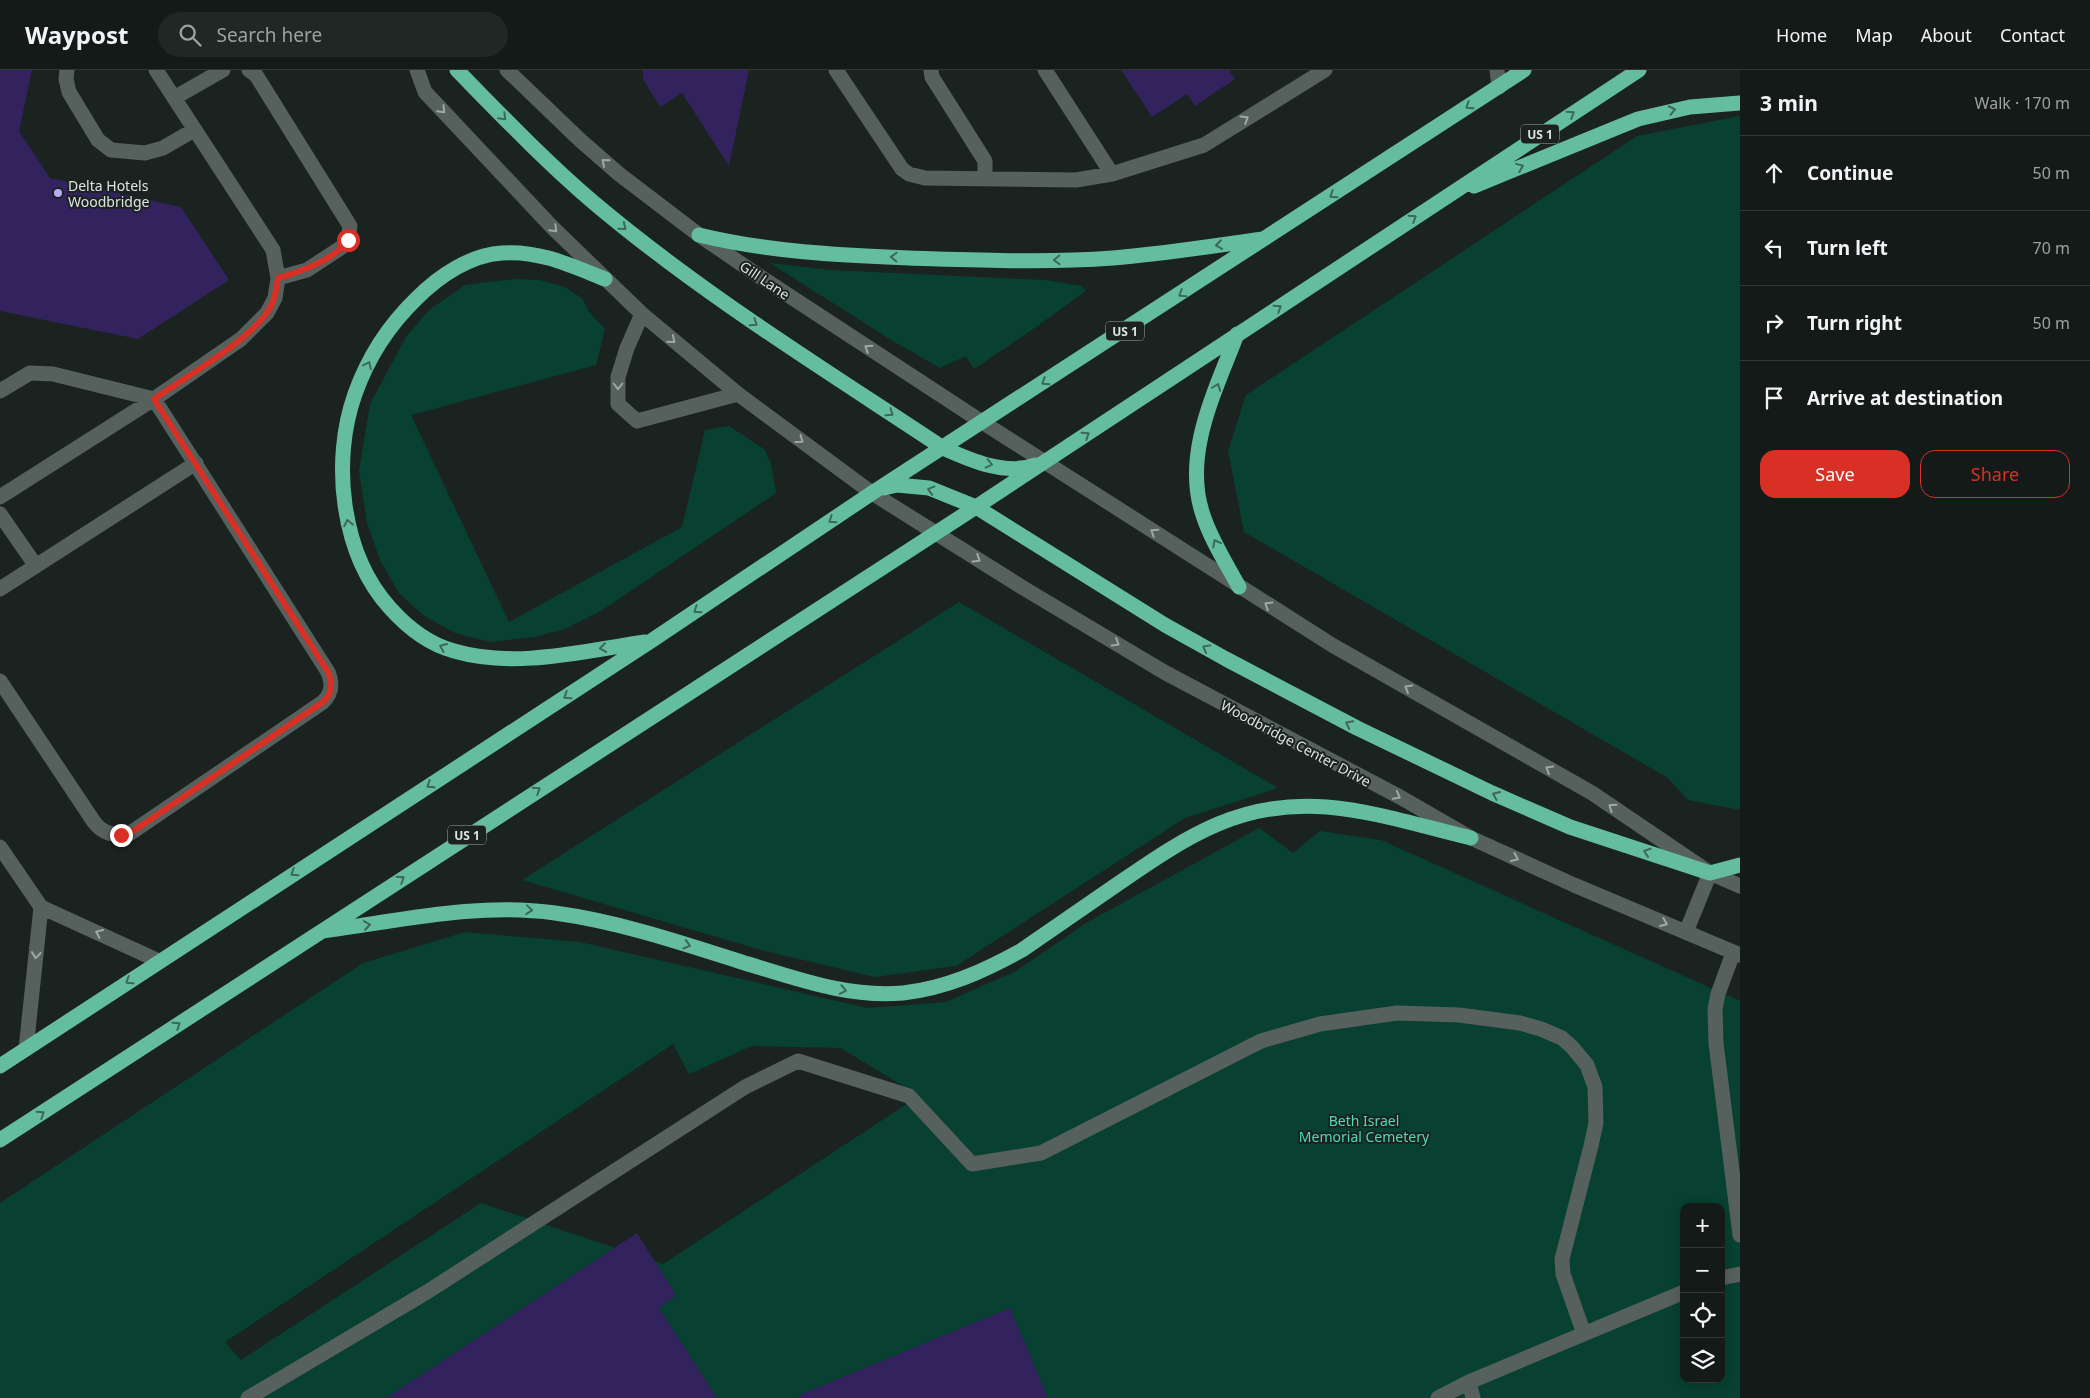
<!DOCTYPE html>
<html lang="en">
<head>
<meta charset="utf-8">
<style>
  body { margin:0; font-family:"Noto Sans",sans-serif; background:#212725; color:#f1f3f6 }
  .controls { position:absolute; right:15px; bottom:15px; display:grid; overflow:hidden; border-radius:10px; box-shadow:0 2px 12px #0003 }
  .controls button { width:45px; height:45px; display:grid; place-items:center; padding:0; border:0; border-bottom:1px solid #333837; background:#141a18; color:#f1f3f6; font:25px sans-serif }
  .stop { position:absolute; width:15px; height:15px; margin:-11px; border:4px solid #d93025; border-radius:50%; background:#fff }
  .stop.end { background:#d93025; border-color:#fff; box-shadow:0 1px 5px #0008 }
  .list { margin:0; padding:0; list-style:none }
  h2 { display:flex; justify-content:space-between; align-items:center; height:65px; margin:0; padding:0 20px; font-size:21px }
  h2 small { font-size:16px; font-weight:400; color:#9da1a2 }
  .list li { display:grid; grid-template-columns:32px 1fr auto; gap:15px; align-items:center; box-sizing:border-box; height:75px; padding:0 20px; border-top:1px solid #333837 }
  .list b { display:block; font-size:19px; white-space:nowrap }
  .list em { font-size:16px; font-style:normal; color:#9da1a2 }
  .actions { display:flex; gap:10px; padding:15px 20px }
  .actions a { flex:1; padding:11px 0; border:1px solid #d93025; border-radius:15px; text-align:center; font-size:18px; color:#d93025 }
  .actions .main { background:#d93025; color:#fff }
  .icon { flex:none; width:28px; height:28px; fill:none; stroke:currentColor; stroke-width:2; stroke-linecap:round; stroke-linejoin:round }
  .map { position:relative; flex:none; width:1740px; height:1328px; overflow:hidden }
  header { display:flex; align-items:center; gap:30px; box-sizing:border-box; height:70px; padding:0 25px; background:#141a18; border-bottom:1px solid #333837 }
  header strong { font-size:24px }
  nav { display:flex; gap:28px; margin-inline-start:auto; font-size:18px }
  .search { width:350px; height:45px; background:#212725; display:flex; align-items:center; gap:12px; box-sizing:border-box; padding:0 18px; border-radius:28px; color:#9da1a2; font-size:19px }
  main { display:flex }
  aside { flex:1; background:#141a18 }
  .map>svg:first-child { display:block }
  .green { fill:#084031; fill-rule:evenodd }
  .building { fill:#32225d }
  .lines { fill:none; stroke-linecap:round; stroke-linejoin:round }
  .lane { stroke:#56605c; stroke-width:15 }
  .secondary { stroke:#56605c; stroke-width:15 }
  .highway { stroke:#65bda0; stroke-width:15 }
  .oneway { stroke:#3c685a }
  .oneway2 { stroke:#a0a8a5 }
  .route { stroke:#d93025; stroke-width:6 }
  .poi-dot { fill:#b9abf7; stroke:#1a2320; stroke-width:2 }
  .labels { text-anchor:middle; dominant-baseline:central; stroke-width:4; stroke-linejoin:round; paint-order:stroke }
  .shield { fill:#1a2320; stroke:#a2a9a7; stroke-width:1 }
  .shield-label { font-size:12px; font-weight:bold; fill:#dde3e1 }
  .poi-label { font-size:14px; fill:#dde3e1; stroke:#1a2320; text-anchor:start }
  .street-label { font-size:14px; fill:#dde3e1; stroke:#1a2320 }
  .park-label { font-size:14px; fill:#51d9b1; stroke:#1a2320 }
</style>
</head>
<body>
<header>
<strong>Waypost</strong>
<div class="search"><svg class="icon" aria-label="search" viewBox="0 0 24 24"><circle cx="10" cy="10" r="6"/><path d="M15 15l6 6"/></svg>Search here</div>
<nav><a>Home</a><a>Map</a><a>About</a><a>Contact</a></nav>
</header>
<main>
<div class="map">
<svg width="1740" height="1328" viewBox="0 0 1740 1328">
  <rect width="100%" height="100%" fill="#1a2320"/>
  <path class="green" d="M1740,46V740L1688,730L1668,708L1244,462L1228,381L1246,325L1637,66Z
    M770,193L830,200L1045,210L1082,216L1086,221L1029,262L974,299L966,286L940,298L891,270Z
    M513,209L539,210L565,217L583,229L589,242L605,259L596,295L411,345L509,552L682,457L705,360L729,356L764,379L771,393L776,423L601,541L565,559L534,567L489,572L455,563L423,545L399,523L380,490L367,453L359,401L370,334L406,267L429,240L465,215Z
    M959,532L1278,718L1185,748L956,896L875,907L761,880L522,810Z
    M1259,758L1293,783L1320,761L1381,770L1740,931V1328H0V1133L363,893L465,862L580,872L867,938L946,932L1016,901L1086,853ZM673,974L689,1004L752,976L841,978L919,1026L663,1194L481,1133L241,1290L225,1272ZM1684,1137H1721V1309H1684Z"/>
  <path class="building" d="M0,0H32L19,61L50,108L181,137L229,210L138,269L0,241Z
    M643,0H749L729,96L682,23L660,37L643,9Z
    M1121,0H1229L1235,9L1195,36L1187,24L1152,47Z
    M637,1163L676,1225L659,1238L717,1328H386Z
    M1010,1238L1048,1328H800L799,1325Z"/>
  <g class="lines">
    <path class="lane" d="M67,0L66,9L69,22L98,70L111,80L145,83L163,78L194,60
      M249,0L256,5L350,156L348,170L342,177L307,200L278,208
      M836,0L902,99L909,104L925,108L1076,110L1112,104L1204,75L1325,0
      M931,0L932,7L985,91V108
      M1045,0L1112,104
      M1497,0L1499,17
      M174,28L223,0
      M642,244L627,278L618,307V334L637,351L738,324
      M0,321L30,303L53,304L154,329L328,602C333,614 332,623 323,632L129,764C114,766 103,764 94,752L0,611
      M0,427L154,329L241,269L267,243L275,228L278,208L273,180L156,0
      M0,444L36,496
      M0,519L196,393
      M0,777L41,837L159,891
      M1686,862L1710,803
      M1733,883L1718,924L1715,939L1716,973L1740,1165
      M26,979L41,837
      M1721,1208L1740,1204
      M1469,1312L1473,1328
      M248,1328L427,1222L745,1017L798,991L909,1026L972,1094L1041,1083L1261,971L1320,954L1397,943L1459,945L1520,953L1541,959L1562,968L1572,977L1587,995L1595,1017L1596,1053L1591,1076L1562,1189L1563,1204L1584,1264
      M1438,1328L1469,1312L1684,1222"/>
    <path class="secondary" d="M417,0L425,22L552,157L642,244L738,324L872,423L1025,519L1164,602L1400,727L1471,768L1574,815L1740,885
      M507,0L580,70L619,104L699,165L759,206L982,352L1332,575L1592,723L1710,803L1740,816"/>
    <path class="highway" d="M457,0C501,45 545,91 593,132C702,224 824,299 943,378C970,390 1005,406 1035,395
      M1474,116L1638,49L1690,37L1740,33
      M699,165C769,182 838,185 909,188C977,190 1045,193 1113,188C1163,184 1213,176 1263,169
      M605,209C572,196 539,180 502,183C470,185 439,206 417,228C389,255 368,287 355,324C331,391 341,484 390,538C407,557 428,574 454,581C516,599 583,581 645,572
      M1237,264C1216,320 1182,384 1203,445C1211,470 1226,493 1239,517
      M884,418L897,415L929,418L976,437L1165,555L1226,589L1357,658L1492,723L1570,757L1710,803L1740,795
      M323,861C399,851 478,832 555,843C621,852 685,874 748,894C798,909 849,928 903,923C947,918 984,901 1022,880C1055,857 1089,834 1122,811C1189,765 1242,730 1327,737C1375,741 1424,757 1471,768
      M0,996L651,571L872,423L1524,0
      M0,1070L976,437L1639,0"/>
  </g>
  <defs><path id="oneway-chevron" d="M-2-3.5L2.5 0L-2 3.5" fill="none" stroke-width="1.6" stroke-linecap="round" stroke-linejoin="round" transform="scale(1.25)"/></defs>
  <g class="oneway">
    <use href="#oneway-chevron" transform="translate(1469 36) rotate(147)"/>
    <use href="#oneway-chevron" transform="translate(1672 40) rotate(-12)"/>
    <use href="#oneway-chevron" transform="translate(1571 44) rotate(-33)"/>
    <use href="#oneway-chevron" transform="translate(503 47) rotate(45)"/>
    <use href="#oneway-chevron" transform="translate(1520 97) rotate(-22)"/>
    <use href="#oneway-chevron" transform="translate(1333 125) rotate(147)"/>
    <use href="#oneway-chevron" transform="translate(1413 148) rotate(-33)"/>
    <use href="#oneway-chevron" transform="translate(623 157) rotate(39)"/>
    <use href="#oneway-chevron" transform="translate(1219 175) rotate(172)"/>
    <use href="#oneway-chevron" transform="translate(894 187) rotate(-178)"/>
    <use href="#oneway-chevron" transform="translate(1057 190) rotate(178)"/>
    <use href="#oneway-chevron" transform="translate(1182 224) rotate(147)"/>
    <use href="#oneway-chevron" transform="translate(1278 238) rotate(-33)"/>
    <use href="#oneway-chevron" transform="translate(754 253) rotate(34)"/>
    <use href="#oneway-chevron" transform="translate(368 295) rotate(-64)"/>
    <use href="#oneway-chevron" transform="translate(1045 312) rotate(147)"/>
    <use href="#oneway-chevron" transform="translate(1217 317) rotate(-69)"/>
    <use href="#oneway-chevron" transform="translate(890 343) rotate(33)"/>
    <use href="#oneway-chevron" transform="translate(1086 365) rotate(-34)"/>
    <use href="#oneway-chevron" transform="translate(989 394) rotate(13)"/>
    <use href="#oneway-chevron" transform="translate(931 420) rotate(-165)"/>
    <use href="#oneway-chevron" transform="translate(832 450) rotate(146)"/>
    <use href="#oneway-chevron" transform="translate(348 453) rotate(-101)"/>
    <use href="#oneway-chevron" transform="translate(1216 473) rotate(-118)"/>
    <use href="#oneway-chevron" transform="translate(697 540) rotate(146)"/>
    <use href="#oneway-chevron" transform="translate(443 577) rotate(-156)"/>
    <use href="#oneway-chevron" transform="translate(603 578) rotate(172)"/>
    <use href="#oneway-chevron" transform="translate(1206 578) rotate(-151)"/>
    <use href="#oneway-chevron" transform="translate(567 626) rotate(147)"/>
    <use href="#oneway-chevron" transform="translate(1349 654) rotate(-153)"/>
    <use href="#oneway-chevron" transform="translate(430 715) rotate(147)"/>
    <use href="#oneway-chevron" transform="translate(537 720) rotate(-33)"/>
    <use href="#oneway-chevron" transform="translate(1496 725) rotate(-156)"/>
    <use href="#oneway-chevron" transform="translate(1647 782) rotate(-162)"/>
    <use href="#oneway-chevron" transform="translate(294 803) rotate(147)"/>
    <use href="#oneway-chevron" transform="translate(401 809) rotate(-33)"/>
    <use href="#oneway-chevron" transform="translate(529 840) rotate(6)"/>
    <use href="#oneway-chevron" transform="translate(367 855) rotate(-8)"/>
    <use href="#oneway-chevron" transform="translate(687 875) rotate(17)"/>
    <use href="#oneway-chevron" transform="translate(129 911) rotate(147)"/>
    <use href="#oneway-chevron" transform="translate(843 920) rotate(11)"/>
    <use href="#oneway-chevron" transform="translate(177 955) rotate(-33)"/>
    <use href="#oneway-chevron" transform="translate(41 1044) rotate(-33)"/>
  </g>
  <g class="oneway2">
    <use href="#oneway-chevron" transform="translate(442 40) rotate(47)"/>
    <use href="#oneway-chevron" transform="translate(1245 49) rotate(-32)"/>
    <use href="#oneway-chevron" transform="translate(605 92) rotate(-139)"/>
    <use href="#oneway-chevron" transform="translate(554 159) rotate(45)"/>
    <use href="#oneway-chevron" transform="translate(672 270) rotate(40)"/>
    <use href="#oneway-chevron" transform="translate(868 278) rotate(-147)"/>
    <use href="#oneway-chevron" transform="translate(618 316) rotate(90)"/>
    <use href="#oneway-chevron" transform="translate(800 370) rotate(36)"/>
    <use href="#oneway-chevron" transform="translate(1154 462) rotate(-147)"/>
    <use href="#oneway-chevron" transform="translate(977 489) rotate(32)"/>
    <use href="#oneway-chevron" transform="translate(1268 535) rotate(-148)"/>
    <use href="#oneway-chevron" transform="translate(1116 573) rotate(31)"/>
    <use href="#oneway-chevron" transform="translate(1408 618) rotate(-150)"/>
    <use href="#oneway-chevron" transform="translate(1549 699) rotate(-150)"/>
    <use href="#oneway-chevron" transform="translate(1397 726) rotate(28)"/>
    <use href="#oneway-chevron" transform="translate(1612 737) rotate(-146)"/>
    <use href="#oneway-chevron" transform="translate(1515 788) rotate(24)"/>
    <use href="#oneway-chevron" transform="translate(1664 853) rotate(23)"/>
    <use href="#oneway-chevron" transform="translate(99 863) rotate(-155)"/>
    <use href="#oneway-chevron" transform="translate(36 885) rotate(96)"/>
  </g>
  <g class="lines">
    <path class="route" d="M121,765L129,764L323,632C332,624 333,613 328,602L154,329C184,308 249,271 268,241C275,231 276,220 278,208C300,202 336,189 348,170"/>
  </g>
  <circle class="poi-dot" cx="58" cy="123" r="5"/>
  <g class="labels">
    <g class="shield">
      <rect x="1521" y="54.5" width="38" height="19" rx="4"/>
      <rect x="1106" y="251.5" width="38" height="19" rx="4"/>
      <rect x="448" y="755.5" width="38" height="19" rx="4"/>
    </g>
    <g class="shield-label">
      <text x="1540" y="64">US 1</text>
      <text x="1125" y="261">US 1</text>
      <text x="467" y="765">US 1</text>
    </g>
    <g class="poi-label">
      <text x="68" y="115">Delta Hotels<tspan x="68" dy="16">Woodbridge</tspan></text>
    </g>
    <g class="street-label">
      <text transform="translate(765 210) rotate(34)">Gill Lane</text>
      <text transform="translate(1296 673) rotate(28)">Woodbridge Center Drive</text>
    </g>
    <g class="park-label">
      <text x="1364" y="1050">Beth Israel<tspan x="1364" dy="16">Memorial Cemetery</tspan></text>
    </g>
  </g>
</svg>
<div class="controls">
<button>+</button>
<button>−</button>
<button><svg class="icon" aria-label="locate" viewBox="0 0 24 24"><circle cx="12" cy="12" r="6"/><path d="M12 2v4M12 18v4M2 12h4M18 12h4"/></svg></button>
<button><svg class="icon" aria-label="layers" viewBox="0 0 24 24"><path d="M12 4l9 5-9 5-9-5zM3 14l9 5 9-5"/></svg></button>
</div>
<div class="stop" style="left:348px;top:170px"></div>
<div class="stop end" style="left:121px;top:765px"></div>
</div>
<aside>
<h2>3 min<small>Walk · 170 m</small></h2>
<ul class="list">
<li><svg class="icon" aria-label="ahead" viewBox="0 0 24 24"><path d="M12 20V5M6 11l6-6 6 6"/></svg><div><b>Continue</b></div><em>50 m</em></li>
<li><svg class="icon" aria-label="left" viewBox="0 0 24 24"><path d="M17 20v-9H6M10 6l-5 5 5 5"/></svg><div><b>Turn left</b></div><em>70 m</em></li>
<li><svg class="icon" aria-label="right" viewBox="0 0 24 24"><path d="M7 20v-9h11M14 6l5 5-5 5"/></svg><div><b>Turn right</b></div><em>50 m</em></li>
<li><svg class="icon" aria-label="arrive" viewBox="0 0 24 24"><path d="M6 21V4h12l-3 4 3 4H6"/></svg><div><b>Arrive at destination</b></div></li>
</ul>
<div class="actions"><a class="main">Save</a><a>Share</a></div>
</aside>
</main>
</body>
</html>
